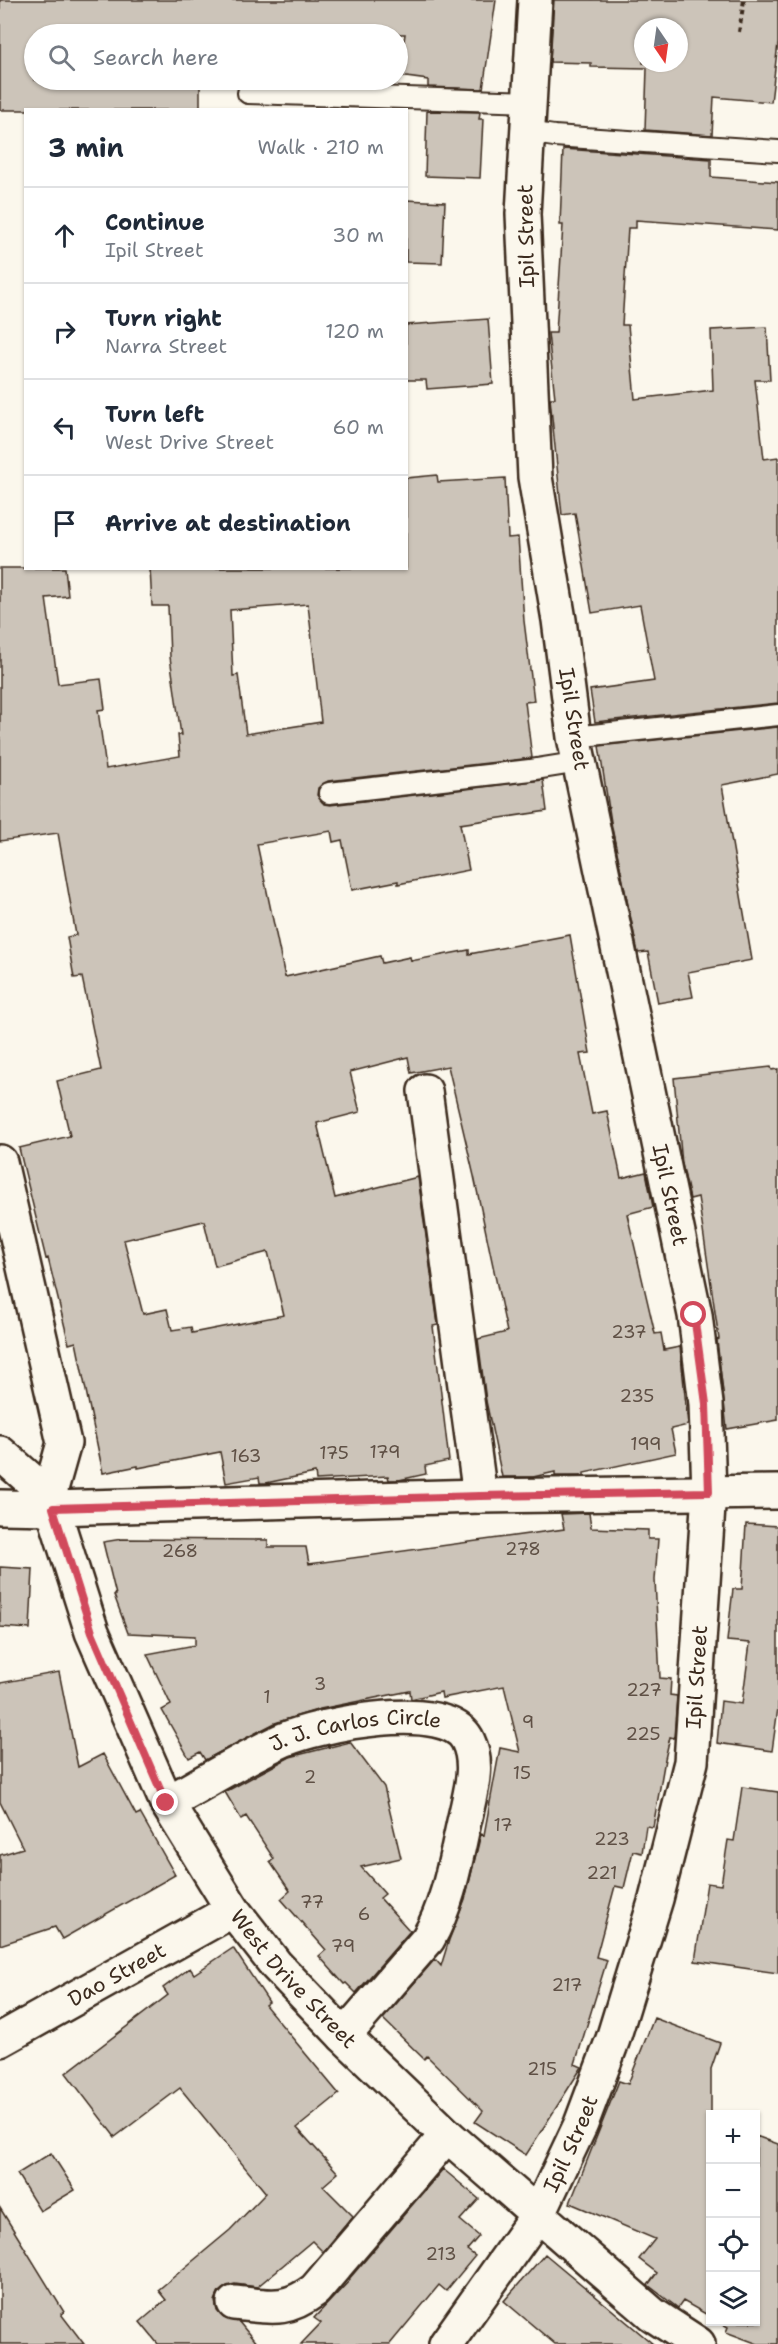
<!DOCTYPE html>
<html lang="en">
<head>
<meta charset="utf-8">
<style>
  body { margin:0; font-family:"Shantell Sans",sans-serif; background:#f6f6f7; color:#1f2937 }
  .controls { position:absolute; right:18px; bottom:18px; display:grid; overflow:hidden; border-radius:0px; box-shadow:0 2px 4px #0004 }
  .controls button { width:54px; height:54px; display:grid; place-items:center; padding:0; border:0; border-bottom:2px solid #e0e1e3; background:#fff; color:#1f2937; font:30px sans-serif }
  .compass { position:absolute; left:634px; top:18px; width:54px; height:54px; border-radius:50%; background:#fff; box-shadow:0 2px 4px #0004; rotate:167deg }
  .stop { position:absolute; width:18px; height:18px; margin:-14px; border:4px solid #d1495b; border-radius:50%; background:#fff }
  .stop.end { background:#d1495b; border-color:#fff; box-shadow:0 2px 6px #0008 }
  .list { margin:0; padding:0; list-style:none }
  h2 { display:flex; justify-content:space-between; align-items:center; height:78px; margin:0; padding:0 24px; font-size:26px }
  h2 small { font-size:20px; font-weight:400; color:#747a83 }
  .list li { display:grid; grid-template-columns:39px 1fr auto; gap:18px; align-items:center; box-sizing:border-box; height:96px; padding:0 24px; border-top:2px solid #e0e1e3 }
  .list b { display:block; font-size:22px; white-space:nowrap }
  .list p { margin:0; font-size:20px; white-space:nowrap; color:#747a83 }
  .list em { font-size:20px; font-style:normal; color:#747a83 }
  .icon { flex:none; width:33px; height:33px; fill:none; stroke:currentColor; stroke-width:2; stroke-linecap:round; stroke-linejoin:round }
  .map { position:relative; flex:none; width:778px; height:2344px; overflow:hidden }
  .search { position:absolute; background:#fff; box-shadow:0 2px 4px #0004; left:24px; top:24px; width:384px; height:66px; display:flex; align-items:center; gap:15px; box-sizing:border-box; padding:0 21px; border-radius:33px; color:#747a83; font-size:22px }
  .panel { position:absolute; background:#fff; box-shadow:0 2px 4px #0004; left:24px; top:108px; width:384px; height:462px; border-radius:0px }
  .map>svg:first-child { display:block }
  .building { fill:#ccc4b9; stroke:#3b2a1e; stroke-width:1.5; fill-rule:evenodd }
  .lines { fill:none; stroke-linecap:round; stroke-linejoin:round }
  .lane-casing { stroke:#3b2a1e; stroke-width:24 }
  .street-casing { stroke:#3b2a1e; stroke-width:38 }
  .secondary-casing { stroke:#3b2a1e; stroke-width:38 }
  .path { stroke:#3b2a1e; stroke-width:4; stroke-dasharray:4.5 4.5; stroke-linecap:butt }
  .lane { stroke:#fbf7ec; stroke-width:20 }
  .street { stroke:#fbf7ec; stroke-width:33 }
  .secondary { stroke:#fbf7ec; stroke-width:33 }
  .route { stroke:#d1495b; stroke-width:8 }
  .labels { text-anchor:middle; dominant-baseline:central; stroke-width:4.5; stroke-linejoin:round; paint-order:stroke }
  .number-label { font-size:18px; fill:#5f5045 }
  .street-label { font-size:21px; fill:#3b2a1e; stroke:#fbf7ec }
</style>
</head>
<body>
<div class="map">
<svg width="778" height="2344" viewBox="0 0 778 2344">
  <rect width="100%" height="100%" fill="#fbf7ec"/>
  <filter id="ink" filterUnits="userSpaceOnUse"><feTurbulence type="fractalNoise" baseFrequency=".0167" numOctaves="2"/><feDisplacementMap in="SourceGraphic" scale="12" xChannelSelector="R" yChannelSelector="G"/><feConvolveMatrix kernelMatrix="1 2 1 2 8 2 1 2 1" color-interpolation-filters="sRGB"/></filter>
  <g filter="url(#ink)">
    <path class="building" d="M0,0H496L483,89L428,87V80L399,76L405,34H34V80H200V110H0Z
      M554,0H778V43L771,102L714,97L712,135L645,130L647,68L591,67V63L550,62ZM643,27H679V63H643Z
      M427,111L480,112L479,119H483L480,178L425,176Z
      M563,149L711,159V177L778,182V230L636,220V228H628L622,325H628L635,399L713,390L711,330L767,327L770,380H755L764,459L778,457V703L595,722L590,690L654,681L640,605L592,613L575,513L562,515L551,408L550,398H555L548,333H556L563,225H560Z
      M406,200L445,202L442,263L406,262Z
      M488,319L493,384L427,389L426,380H406V325Z
      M437,475L438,482L505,478L508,538L518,537L524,621L534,701L525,702L532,758L328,781L318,788L317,795L324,804L330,805L543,780L547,811L460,824L469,870L398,884V881L352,890L342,840L333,842L331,831L257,844L285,977L380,956L382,963L410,957L411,961L469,950V954L570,935L590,1053L580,1054L592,1114L607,1111L621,1178L646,1172L653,1207L627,1214L655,1334L661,1333L664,1350L680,1347L688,1425L671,1429L676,1453L584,1473V1476H555V1472L533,1477H502L486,1401L478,1339L507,1332L474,1176L448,1066L411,1073L408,1057L350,1072L360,1112L317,1123L335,1198L418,1177L438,1325L433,1326L449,1461L425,1466L426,1474L399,1480H389L388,1476L316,1480L315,1473L266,1483H260L259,1477L226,1483L220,1452L138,1468V1466L103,1473L76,1342L69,1344L48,1258L46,1259L19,1148L70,1136L57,1081L101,1070L82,977L74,978L67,937L76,935L58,833L0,841V568H65L68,596L46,598L58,684L101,679L105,709L98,710L106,769L180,756L178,735H181L170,657L168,606H152L150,568H406V478ZM308,604L321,722L246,734L238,675L233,676L230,610ZM204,1221L215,1266L268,1252L284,1315L192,1333L191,1327L172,1330L167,1309L143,1314L124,1240Z
      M778,727V774L722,785L752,960L688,972L693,997L658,1003L648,952L638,953L612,828L599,746Z
      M771,1067L772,1070L778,1069V1420L727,1429L717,1340L719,1339L698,1197L690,1199L682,1164L674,1078Z
      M589,1513L591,1528L648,1530V1539H658L655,1580L660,1678L671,1679L670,1695L677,1696L674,1738L670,1737L665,1759L653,1827L646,1826L642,1853L633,1851L624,1888L615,1886L596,1957L607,1960L575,2064L582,2067L526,2155L475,2122L483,2111L427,2056L424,2059L383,2019L435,1959L441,1966L449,1940L465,1899L481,1834L484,1835L500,1748L520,1752L504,1686L442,1698L441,1692L411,1699L410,1691L320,1709L275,1723L205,1760L200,1752L189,1758L162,1710L171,1705L147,1654L195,1645V1636L128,1633L114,1595H116L103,1542L122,1539L268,1540V1547H306L309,1564L564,1529L561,1514Z
      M746,1524L778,1526V1708L772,1751L717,1743L721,1701L742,1704L750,1643L727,1641L733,1589H742Z
      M0,1567L33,1569L30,1629L0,1627Z
      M59,1672L78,1767L103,1754L136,1815L140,1813L175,1875L62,1939L55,1927L0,1945V1855L23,1848L0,1802V1683Z
      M350,1742L384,1787L401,1858L361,1867L385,1894L380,1898L410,1931L356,1993L346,1983L344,1984L319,1956L326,1950L281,1899L290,1891L270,1862L274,1859L246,1816L241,1819L225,1792L290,1757Z
      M742,1787L778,1792V1973L695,1961L707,1883L721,1885L728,1840L734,1841Z
      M233,1948L269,2002L265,2005L339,2094L297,2128L338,2173L323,2186L353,2216L323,2252L312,2241L257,2287L235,2284L227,2286L219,2292L215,2301L217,2311L224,2318L239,2322L257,2344H158L140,2322L166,2300L158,2290L230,2230L266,2193L180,2088L115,2137L66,2073L168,1995L163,1988L190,1968L194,1974Z
      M654,2018L720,2043L711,2069V2317L683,2301L678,2308L648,2285L657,2273L639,2259L655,2239L570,2203L619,2081L628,2084Z
      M756,2136L778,2144V2344H758L726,2332L728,2327L719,2322H756Z
      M51,2153L75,2190L40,2211L17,2174Z
      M443,2169L479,2199L460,2220L479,2236L467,2250L475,2256L446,2291L439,2285L390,2344H301L321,2323L314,2318L350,2280L349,2279Z
      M0,2208L64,2312L61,2314L84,2344H0Z
      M545,2254L653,2344H555L504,2301Z"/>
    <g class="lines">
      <g class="lane-casing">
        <path id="lane" d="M248,93L529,102
          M528,132L554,136L778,151
          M574,737L778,715
          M329,793L530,770L580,762"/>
      </g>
      <g class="street-casing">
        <g id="street">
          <path d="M425,1091L480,1496"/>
          <path id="s1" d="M167,1803C205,1782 243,1758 283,1740C318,1725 448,1697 468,1741C479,1764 471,1790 466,1813C456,1856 450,1901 428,1939L344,2036"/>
          <path id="s2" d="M0,2040L233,1910"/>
          <path d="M234,2303C269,2306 284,2313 315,2290L447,2135"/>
          <path id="s3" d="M446,2344L539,2213L581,2124L613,2039L656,1899L691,1762L709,1492L706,1404L695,1315L574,737L559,620L535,477L523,214L535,0"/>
        </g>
      </g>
      <g class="secondary-casing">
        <g id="secondary">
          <path d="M0,1162L64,1443L49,1496"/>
          <path id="s4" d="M0,1453L49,1496L92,1632L167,1803L233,1910L276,1965L344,2036L447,2135L652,2314L698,2344"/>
          <path d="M0,1507L53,1508L480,1496L778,1492"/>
        </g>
      </g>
      <path class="path" d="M739,32L744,0"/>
      <use href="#lane" class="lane"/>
      <use href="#street" class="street"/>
      <use href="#secondary" class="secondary"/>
    </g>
  </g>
  <g class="lines" filter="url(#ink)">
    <path class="route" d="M166,1803L92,1632L53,1508L480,1496L709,1492L706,1404L694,1315"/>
  </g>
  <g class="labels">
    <g class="number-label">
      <text x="629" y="1332">237</text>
      <text x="637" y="1396">235</text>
      <text x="646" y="1444">199</text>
      <text x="385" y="1452">179</text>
      <text x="334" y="1453">175</text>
      <text x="246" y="1456">163</text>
      <text x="523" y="1549">278</text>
      <text x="180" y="1551">268</text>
      <text x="320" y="1684">3</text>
      <text x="644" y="1690">227</text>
      <text x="267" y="1697">1</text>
      <text x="528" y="1722">9</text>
      <text x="643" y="1734">225</text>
      <text x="522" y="1773">15</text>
      <text x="310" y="1777">2</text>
      <text x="503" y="1825">17</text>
      <text x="612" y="1839">223</text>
      <text x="602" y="1873">221</text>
      <text x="312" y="1902">77</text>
      <text x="364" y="1914">6</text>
      <text x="343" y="1946">79</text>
      <text x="567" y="1985">217</text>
      <text x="542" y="2069">215</text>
      <text x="441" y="2254">213</text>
    </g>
    <g class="street-label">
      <text transform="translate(526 236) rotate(-91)">Ipil Street</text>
      <text transform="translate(574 719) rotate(81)">Ipil Street</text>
      <text transform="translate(670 1195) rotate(78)">Ipil Street</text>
      <text stroke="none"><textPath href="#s3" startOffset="723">Ipil Street</textPath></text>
      <text stroke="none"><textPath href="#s1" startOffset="206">J. J. Carlos Circle</textPath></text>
      <text stroke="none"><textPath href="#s2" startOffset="134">Dao Street</textPath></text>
      <text stroke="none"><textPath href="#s4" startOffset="612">West Drive Street</textPath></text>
      <text stroke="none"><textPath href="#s3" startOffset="237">Ipil Street</textPath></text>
    </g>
  </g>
</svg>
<div class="controls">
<button>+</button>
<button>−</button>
<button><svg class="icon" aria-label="locate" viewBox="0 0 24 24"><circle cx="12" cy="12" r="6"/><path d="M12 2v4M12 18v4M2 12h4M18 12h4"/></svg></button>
<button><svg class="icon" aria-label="layers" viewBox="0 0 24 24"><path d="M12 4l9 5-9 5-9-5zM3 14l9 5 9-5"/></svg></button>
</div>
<svg class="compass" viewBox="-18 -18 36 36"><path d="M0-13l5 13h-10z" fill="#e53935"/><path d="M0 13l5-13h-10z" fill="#747a83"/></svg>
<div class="stop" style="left:694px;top:1315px"></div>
<div class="stop end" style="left:166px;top:1803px"></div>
<div class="search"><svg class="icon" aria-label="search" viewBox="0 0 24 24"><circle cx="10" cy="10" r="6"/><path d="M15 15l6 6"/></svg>Search here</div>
<section class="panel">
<h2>3 min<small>Walk · 210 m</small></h2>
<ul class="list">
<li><svg class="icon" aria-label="ahead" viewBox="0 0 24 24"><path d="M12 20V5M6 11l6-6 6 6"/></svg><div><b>Continue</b><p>Ipil Street</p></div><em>30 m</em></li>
<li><svg class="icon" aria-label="right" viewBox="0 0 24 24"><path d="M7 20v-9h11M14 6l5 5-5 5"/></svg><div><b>Turn right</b><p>Narra Street</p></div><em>120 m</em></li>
<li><svg class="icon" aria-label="left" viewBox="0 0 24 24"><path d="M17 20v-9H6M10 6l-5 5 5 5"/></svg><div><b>Turn left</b><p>West Drive Street</p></div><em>60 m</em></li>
<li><svg class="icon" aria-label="arrive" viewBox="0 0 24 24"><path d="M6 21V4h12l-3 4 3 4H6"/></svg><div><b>Arrive at destination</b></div></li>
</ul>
</section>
</div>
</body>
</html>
